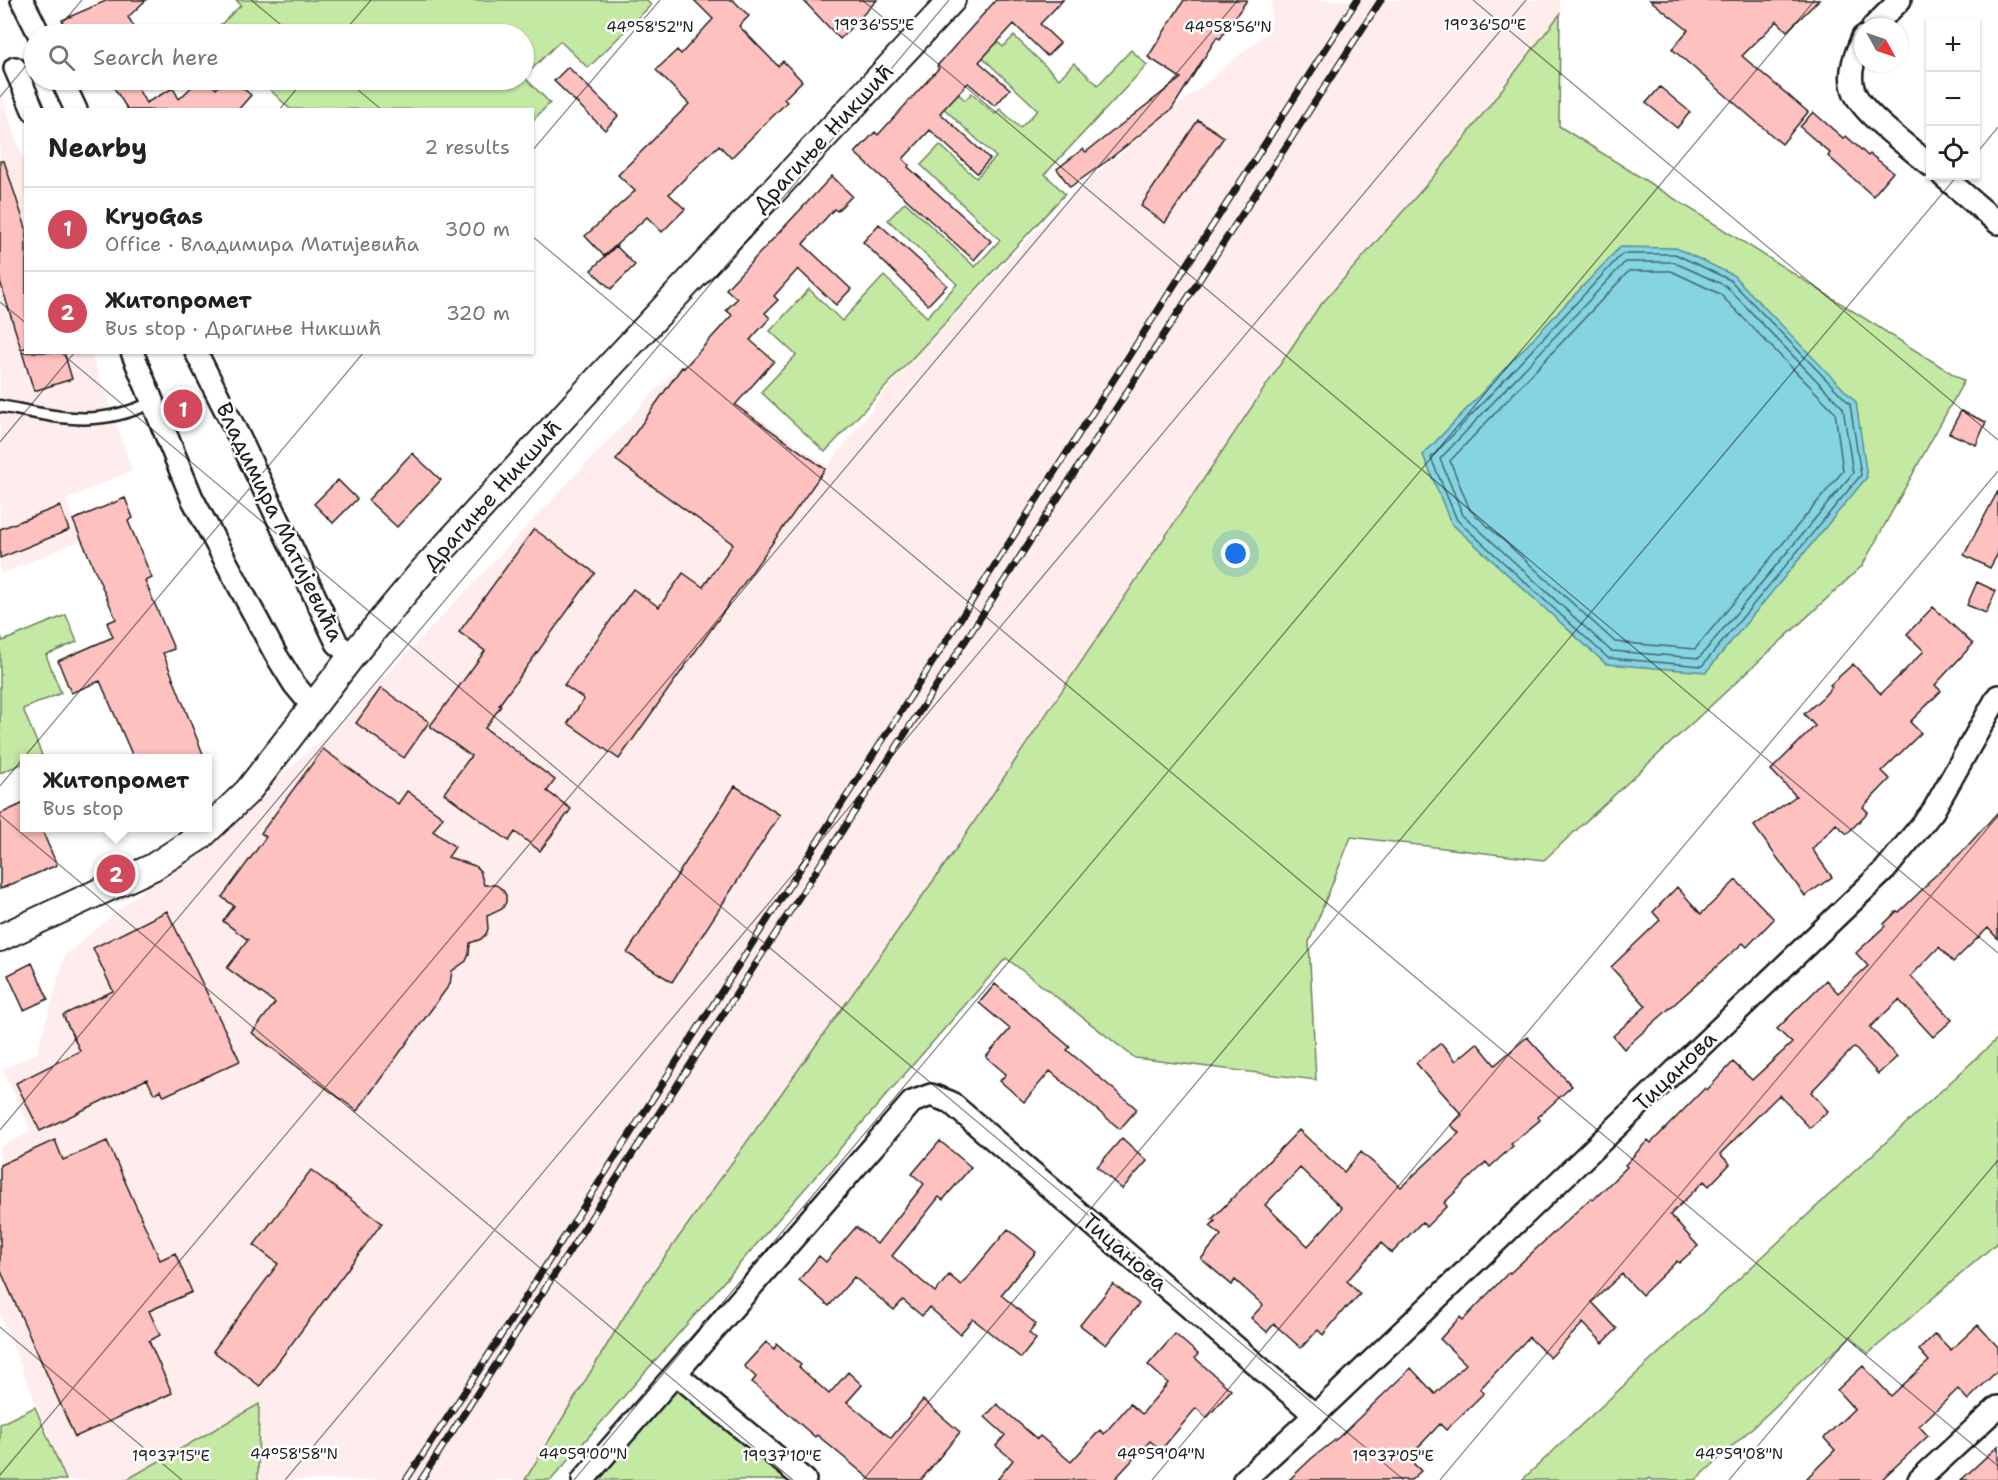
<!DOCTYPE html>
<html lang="en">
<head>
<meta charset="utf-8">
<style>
  body { margin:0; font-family:"Shantell Sans",sans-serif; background:#f2f2f2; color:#202124 }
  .controls { position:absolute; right:18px; top:18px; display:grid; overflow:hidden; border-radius:0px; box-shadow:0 2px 4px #0004 }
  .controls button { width:54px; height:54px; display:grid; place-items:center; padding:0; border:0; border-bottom:2px solid #e0e0e0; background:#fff; color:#202124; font:30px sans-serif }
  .compass { position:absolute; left:1854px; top:18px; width:54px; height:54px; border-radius:50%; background:#fff; box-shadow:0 2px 4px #0004; rotate:130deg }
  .you { position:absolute; left:1236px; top:554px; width:21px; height:21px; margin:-15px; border:4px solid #fff; border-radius:50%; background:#1a73e8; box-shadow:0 0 0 9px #1a73e833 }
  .badge { display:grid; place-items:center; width:39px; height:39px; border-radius:50%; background:#d1495b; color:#fff; font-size:20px; font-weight:700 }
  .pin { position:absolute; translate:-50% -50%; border:3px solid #fff; box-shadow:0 2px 6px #0006 }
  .popup { position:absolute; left:20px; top:754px; width:192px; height:78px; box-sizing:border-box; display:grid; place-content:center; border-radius:0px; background:#fff; filter:drop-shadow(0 2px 4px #0005); font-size:20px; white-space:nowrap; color:#757577 }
  .popup b { font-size:22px; color:#202124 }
  .popup::after { content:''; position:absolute; left:50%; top:100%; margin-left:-12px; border:12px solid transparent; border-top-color:#fff }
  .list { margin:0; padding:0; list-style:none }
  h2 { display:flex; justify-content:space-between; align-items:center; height:78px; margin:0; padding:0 24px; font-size:26px }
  h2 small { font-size:20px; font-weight:400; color:#757577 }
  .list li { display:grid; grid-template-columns:39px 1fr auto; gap:18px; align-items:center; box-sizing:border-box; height:84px; padding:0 24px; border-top:2px solid #e0e0e0 }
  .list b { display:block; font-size:22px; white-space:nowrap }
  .list p { margin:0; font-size:20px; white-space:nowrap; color:#757577 }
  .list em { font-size:20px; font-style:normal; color:#757577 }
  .icon { flex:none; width:33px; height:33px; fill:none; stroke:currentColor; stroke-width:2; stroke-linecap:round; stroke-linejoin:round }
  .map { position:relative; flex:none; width:1998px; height:1480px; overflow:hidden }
  .search { position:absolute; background:#fff; box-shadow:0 2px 4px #0004; left:24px; top:24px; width:510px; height:66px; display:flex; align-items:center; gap:15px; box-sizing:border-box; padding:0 21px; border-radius:33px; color:#757577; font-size:22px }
  .panel { position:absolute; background:#fff; box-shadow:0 2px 4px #0004; left:24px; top:108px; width:510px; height:246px; border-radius:0px }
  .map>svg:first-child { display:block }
  .built { fill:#ffecec }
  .green { fill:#c3e9a3; stroke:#708260; stroke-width:1.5 }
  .water { fill:#84d4e1; stroke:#5a8a92; stroke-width:1.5 }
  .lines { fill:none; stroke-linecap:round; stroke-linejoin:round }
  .shore { stroke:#46666b; stroke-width:1.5 }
  .building { fill:#fec1bf; stroke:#1c1c1c; stroke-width:1.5; fill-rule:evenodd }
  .service-casing { stroke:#1c1c1c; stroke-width:15 }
  .minor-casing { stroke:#1c1c1c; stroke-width:26 }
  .tertiary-casing { stroke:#1c1c1c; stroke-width:30 }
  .service { stroke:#fff; stroke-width:10 }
  .minor { stroke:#fff; stroke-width:21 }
  .tertiary { stroke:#fff; stroke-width:26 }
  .rail-casing { stroke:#1c1c1c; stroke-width:7 }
  .rail { stroke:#fff; stroke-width:4.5; stroke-dasharray:14; stroke-linecap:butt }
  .ticks { fill:none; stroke:#1c1c1c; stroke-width:1.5; stroke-opacity:0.45 }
  .labels { text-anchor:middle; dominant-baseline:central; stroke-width:5; stroke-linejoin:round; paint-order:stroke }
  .street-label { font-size:22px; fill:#1c1c1c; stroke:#fff }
  .ticks-label { font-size:15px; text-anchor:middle; fill:#1c1c1c; stroke:#fff; stroke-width:5; stroke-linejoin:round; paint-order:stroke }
</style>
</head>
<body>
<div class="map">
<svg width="1998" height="1480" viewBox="0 0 1998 1480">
  <rect width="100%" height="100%" fill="#fff"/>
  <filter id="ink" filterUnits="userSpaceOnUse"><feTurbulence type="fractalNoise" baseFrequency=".0167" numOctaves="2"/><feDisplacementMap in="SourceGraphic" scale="12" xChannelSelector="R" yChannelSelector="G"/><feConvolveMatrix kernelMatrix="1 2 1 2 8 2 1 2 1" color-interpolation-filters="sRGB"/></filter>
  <g filter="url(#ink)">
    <path class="built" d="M1272,0H1560V14L1443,166L1318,308L956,849L636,1297L525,1480H258V1404L126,1480H67L0,1314V1147L31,1132L3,1069L37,1053L65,955L334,730L681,364L828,466L891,384L924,347L1075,191L1271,29Z
      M0,91L25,165L26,352L91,353L132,470L66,500L82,540L0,574Z"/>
    <path class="green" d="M236,0H646L651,5L588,68L560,41L524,77L550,103L533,120L532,110L290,109L260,80H524V34H215L213,32L241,5Z
      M1560,14L1559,126L1964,381L1862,566L1544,860L1351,837L1309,942L1316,1080L1135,1058L1006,958L551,1480H525L636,1297L956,849L1318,308L1443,166Z
      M978,23L1003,47L1014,36L1059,79L1074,63L1098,85L1131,50L1147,65L1045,174L1065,194L825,452L761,392L796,355L770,331L809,289L842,321L884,276L927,317L957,284L888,220L905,202L975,267L1000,240L921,165L940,145L976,178L996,157L924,90L938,75L965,100L972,93L995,114L1000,109L1020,128L1038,110L963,39Z
      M66,615L77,642L46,655L61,693L23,709L42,755L34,758H24V763L0,773V634L3,641Z
      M1998,1038V1242L1868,1354L1851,1336L1696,1480H1651L1649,1478L1647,1480H1522Z
      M683,1380L798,1480H599Z
      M259,1404L258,1480H126Z
      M35,1407L66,1480H0V1424Z"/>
    <path class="water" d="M1620,247L1676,248L1733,275L1856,402L1867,477L1706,672L1606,664L1451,523L1423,455Z"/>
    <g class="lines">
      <path class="shore" d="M1622,254H1675L1730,280L1850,404L1861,475L1702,666L1608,658L1457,520L1431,458Z
        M1625,262H1673L1726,286L1843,408L1853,473L1699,658L1611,651L1463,515L1440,459Z
        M1629,271H1671L1720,294L1835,412L1843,471L1695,649L1615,642L1470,510L1450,461Z"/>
    </g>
    <path class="building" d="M108,0H146L128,17L139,34H69L62,20Z
      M694,0H733L749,16L739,26L778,66L783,61L802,81L784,99L787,102L731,158L719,145L669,194L685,209L662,232L647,217L604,256L585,236L635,191L618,175L689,104L656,70L677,50L681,54L713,19Z
      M803,0H877L840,39Z
      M996,0H1063L1040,24L1060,43L1047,56L1014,24L979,62L1010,89L995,106L968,83L940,113L990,159L977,173L930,130L903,159L909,165L908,167L991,241L974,260L855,153L875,132L878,135L939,68L937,66Z
      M1184,0H1247L1220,39L1217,37L1172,109L1107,161L1070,187L1057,169L1083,149L1086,152L1181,78L1148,57Z
      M1650,0H1819L1787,31L1777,21L1742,56L1808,112L1782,144L1672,49L1688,30Z
      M568,67L618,116L605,130L554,81Z
      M109,80H133L146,103L173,88L179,99L199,80H207L216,89L224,80H233L251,95L238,110H128Z
      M1660,87L1690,112L1677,128L1646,103Z
      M1813,112L1843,138L1846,136L1868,156L1870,154L1893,172L1873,196L1828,156L1830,153L1800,127Z
      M1198,120L1224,137L1165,223L1141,206Z
      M0,161H4L26,228V348L21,349L0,281Z
      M832,176L852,196L837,211L834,209L803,244L851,289L836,305L798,269L774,296L778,300L765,313L770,318L750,340L774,361L735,405L825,469L619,759L568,723L584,699L564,685L633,589L659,607L683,573L703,587L733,544L616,460L682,367L684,368L732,315L726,310L737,299L726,289Z
      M879,224L947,285L928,305L863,242Z
      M616,246L635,265L611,289L591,270Z
      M22,352H64L72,379L34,391Z
      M1961,411L1986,422L1976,445L1949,433Z
      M412,453L441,480L397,527L368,500Z
      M338,480L357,499L333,523L314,504Z
      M1998,491V553L1990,568L1964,555Z
      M125,498L133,518L128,521L152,578L145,581L174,649L163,653L205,759H134L100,681L71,693L58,661L113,637L107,623L116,619L73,520Z
      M60,506L69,530L0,558V529Z
      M534,529L595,573L499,705L501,706L485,728L555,780L547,791L571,809L540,851L515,832L509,841L444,793L471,756L430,726L485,651L459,632Z
      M1977,582L1996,591L1986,613L1967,605Z
      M1933,607L1973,644L1935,685L1941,691L1910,722L1921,733L1882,771L1890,779L1863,807L1868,812L1847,834L1836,824L1812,849L1832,877L1805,896L1754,826L1796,796L1771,770L1815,726L1804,714L1823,697L1832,687L1830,685L1853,664L1881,694L1924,651L1907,634Z
      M381,688L429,722L404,758L356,723Z
      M323,749L398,804L407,791L443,817L433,831L455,847L448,857L475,866L480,871L484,885H496L502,889L506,895V902L502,909L487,916L488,929L486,934L481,939L470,943L469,954L466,961L452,971L450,984L357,1111L252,1033L275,1003L227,968L248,940L223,921L234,906L222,897L266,837L261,833Z
      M735,786L780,815L672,982L627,953Z
      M24,803V828H41L57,865L0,889V814Z
      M1998,812V939L1988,928L1953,962L1939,947L1911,976L1952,1020L1933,1037L1899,1000L1870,1027L1897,1057L1878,1074L1854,1047L1811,1092L1828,1111L1810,1128L1779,1095L1720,1154L1730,1164L1709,1186L1704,1181L1670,1215L1698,1246L1679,1263L1677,1261L1642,1295L1622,1274L1592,1302L1617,1329L1603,1343L1583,1323L1550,1358L1529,1337L1480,1389L1484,1393L1446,1430L1440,1424L1408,1458L1421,1471L1411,1480H1289L1312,1458L1339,1437L1411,1368L1435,1394L1466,1364L1440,1339L1460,1317L1463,1320L1509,1272L1510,1273L1591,1198L1593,1200L1627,1167L1625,1165L1648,1140L1651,1143L1705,1088L1707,1090L1733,1062L1752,1080L1792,1043L1777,1029L1826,980L1838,993L1868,966L1856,953L1885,926L1884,924L1897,911L1899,912L1928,884L1927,883L1962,852Z
      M1736,880L1774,919L1747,947L1743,943L1624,1049L1613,1036L1646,1006L1611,967L1660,920L1653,912L1677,887L1701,914Z
      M167,911L240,1061L164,1096L161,1090L154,1094L147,1079L40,1131L16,1083L80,1051L63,1015L113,991L93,948Z
      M32,963L48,999L24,1010L8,975Z
      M995,984L1070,1047L1067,1050L1137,1109L1120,1129L1050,1071L1024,1102L1000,1081L1006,1074L986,1057L1010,1029L979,1003Z
      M1527,1037L1572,1086L1538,1117L1540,1120L1511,1144L1513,1146L1490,1167L1486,1162L1444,1203L1447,1206L1426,1227L1422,1222L1392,1253L1381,1243L1347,1281L1360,1294L1347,1308L1346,1307L1323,1335L1318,1330L1301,1348L1274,1324L1267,1332L1251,1318L1263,1305L1235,1280L1232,1285L1201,1259L1221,1235L1210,1226L1215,1221L1212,1219L1299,1130L1344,1172L1361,1152L1401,1187L1459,1133L1451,1125L1462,1115L1416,1063L1441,1043L1456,1061L1477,1043L1495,1065ZM1300,1168L1342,1208L1308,1246L1265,1205Z
      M1122,1138L1147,1161L1122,1189L1097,1167Z
      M55,1140L63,1160L107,1141L160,1260L175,1253L192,1292L149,1311L160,1335L149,1341L172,1393L75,1437L0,1269V1165Z
      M940,1141L971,1167L943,1200L939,1197L892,1256L935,1292L949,1275L961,1285L1008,1229L1036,1252L1001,1295L1036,1324L1029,1333L1036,1339L1021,1358L973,1319L960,1334L929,1307L922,1316L903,1300L894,1310L854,1277L829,1306L799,1280L819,1256L826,1262L856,1227L877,1244L924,1184L912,1174Z
      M311,1170L382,1223L260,1386L213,1351L278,1264L254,1245Z
      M1113,1284L1139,1304L1106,1345L1080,1325Z
      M1978,1325L1998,1347V1370L1968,1400L1958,1389L1919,1426L1928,1436L1881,1480H1805L1835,1450L1824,1438L1854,1409L1837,1390L1863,1366L1891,1396L1929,1361L1919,1350L1935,1334L1951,1350Z
      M1175,1334L1198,1354L1195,1358L1231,1390L1207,1418L1196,1408L1161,1450L1150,1441L1114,1480H997L1013,1460L996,1446L1005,1435L985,1417L997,1404L1037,1439L1040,1436L1071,1462L1100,1430L1104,1434L1130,1404L1142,1414L1168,1383L1148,1365Z
      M766,1342L774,1349L777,1344L801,1365L799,1367L829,1394L848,1372L862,1385L847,1402L891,1438L923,1400L960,1432L921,1480H871L817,1435L815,1437L752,1382L756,1377L744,1366Z
      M1998,1446V1480H1961Z"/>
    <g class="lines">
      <g class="service-casing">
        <path id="service" d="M0,406C58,417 96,429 153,402"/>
      </g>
      <g class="minor-casing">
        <path id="minor" d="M22,0L39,34
          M1873,27L1900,0
          M1863,37C1856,53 1847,73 1854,91C1861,113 1911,148 1930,165
          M15,68L33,110
          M62,80L76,110
          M1943,176L1998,223
          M132,352L192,498L276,655L294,684L313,707
          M196,352L241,441L337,643L351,657
          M676,1374L805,1480
          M583,1480L912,1102L931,1095L950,1102L1315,1415
          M1244,1480L1315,1415L1885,870L1933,811L1998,696
          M1919,1480L1998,1407"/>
      </g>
      <g class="tertiary-casing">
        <path id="tertiary" d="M0,938L153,867L201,836L248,791L351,657L421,573L597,380L952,0"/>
      </g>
      <use href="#service" class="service"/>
      <use href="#minor" class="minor"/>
      <use href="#tertiary" class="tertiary"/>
      <g class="rail-casing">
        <path id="rail" d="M406,1480L475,1376L1357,0
          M421,1480L1381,0"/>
      </g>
      <use href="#rail" class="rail"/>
    </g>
  </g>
  <path class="ticks" d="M251,0L292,34M862,0L1998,953M1473,0L1998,440M53,34L82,0M342,34L371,0M346,80L382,110M0,97L34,56M279,110L304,80M532,151L660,0M1976,154L1998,127M532,236L1998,1466M0,302L26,323M60,352L1404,1480M0,442L75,352M0,786L364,352M0,815L793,1480M0,1130L949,0M0,1327L182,1480M0,1475L1238,0M285,1480L1526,0M574,1480L1815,0M863,1480L1957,176M1152,1480L1998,471M1440,1480L1998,816M1729,1480L1998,1160"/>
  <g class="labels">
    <g class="street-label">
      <text transform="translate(823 138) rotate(-47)">Драгиње Никшић</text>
      <text transform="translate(492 495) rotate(-48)">Драгиње Никшић</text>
      <text transform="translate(280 522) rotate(64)">Владимира Матијевића</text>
      <text transform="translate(1675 1071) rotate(-44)">Тицанова</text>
      <text transform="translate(1125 1252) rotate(41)">Тицанова</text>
    </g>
  </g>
  <g class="ticks-label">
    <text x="874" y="30">19°36'55"E</text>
    <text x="1485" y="30">19°36'50"E</text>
    <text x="650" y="32">44°58'52"N</text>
    <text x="1228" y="32">44°58'56"N</text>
    <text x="294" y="1459">44°58'58"N</text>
    <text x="583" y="1459">44°59'00"N</text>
    <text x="1161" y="1459">44°59'04"N</text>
    <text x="1739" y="1459">44°59'08"N</text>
    <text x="171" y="1461">19°37'15"E</text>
    <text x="782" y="1461">19°37'10"E</text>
    <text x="1393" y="1461">19°37'05"E</text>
  </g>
</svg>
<div class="controls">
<button>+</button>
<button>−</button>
<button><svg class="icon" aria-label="locate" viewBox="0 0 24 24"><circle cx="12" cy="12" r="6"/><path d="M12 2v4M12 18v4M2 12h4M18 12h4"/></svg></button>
</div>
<svg class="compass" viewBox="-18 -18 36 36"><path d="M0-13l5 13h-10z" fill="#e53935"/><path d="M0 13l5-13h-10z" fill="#757577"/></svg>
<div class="you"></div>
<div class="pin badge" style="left:183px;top:409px">1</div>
<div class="pin badge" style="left:116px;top:874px">2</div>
<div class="popup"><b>Житопромет</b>Bus stop</div>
<div class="search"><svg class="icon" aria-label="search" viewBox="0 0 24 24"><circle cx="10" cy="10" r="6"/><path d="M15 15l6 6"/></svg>Search here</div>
<section class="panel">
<h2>Nearby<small>2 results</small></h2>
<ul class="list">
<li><span class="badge">1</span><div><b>KryoGas</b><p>Office · Владимира Матијевића</p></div><em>300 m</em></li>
<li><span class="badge">2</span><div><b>Житопромет</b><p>Bus stop · Драгиње Никшић</p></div><em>320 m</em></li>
</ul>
</section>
</div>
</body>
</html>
